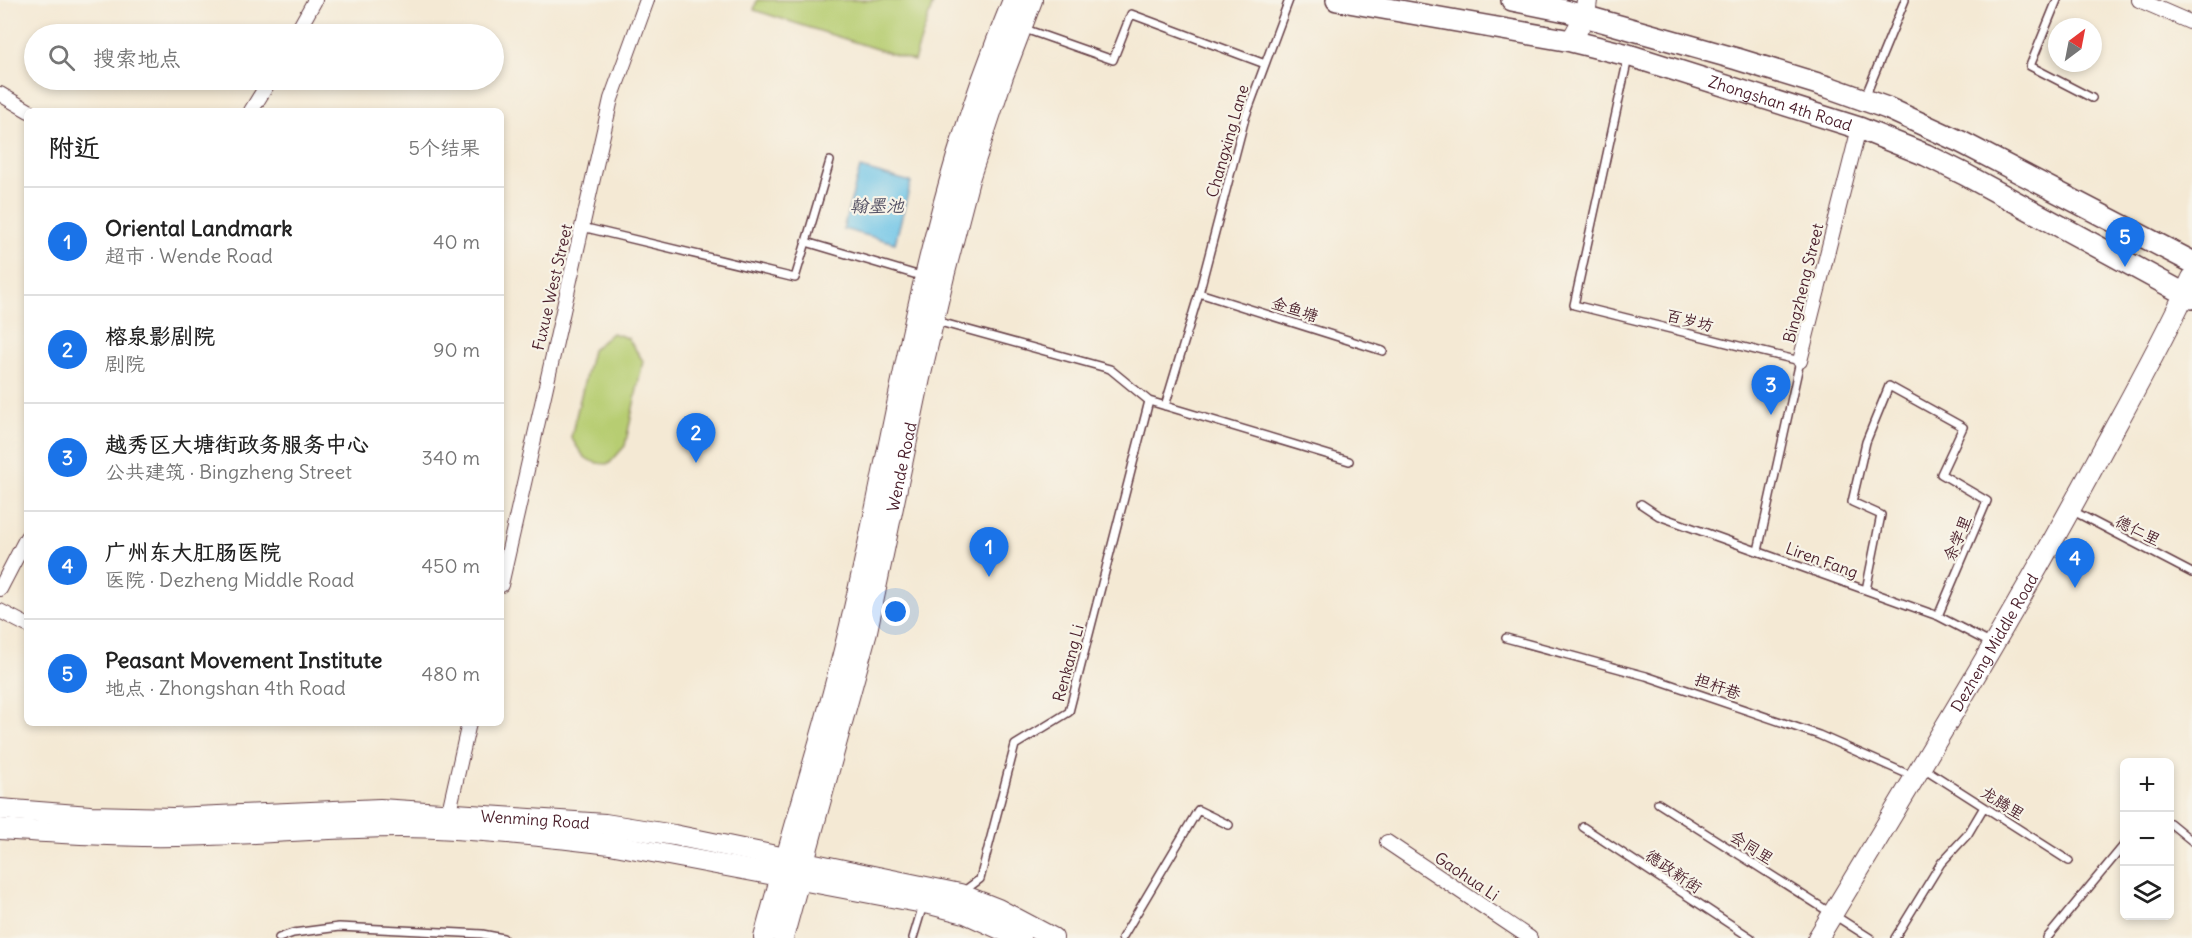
<!DOCTYPE html>
<html lang="zh">
<head>
<meta charset="utf-8">
<style>
  body { margin:0; font-family:Delius,"LXGW WenKai TC",sans-serif; background:#f6f6f6; color:#222 }
  .controls { position:absolute; right:18px; bottom:18px; display:grid; overflow:hidden; border-radius:9px; box-shadow:0 3px 9px #0003 }
  .controls button { width:54px; height:54px; display:grid; place-items:center; padding:0; border:0; border-bottom:2px solid #e0e0e0; background:#fff; color:#222; font:30px sans-serif }
  .compass { position:absolute; left:2048px; top:18px; width:54px; height:54px; border-radius:50%; background:#fff; box-shadow:0 3px 9px #0003; rotate:32deg }
  .you { position:absolute; left:896px; top:612px; width:21px; height:21px; margin:-15px; border:4px solid #fff; border-radius:50%; background:#1a73e8; box-shadow:0 0 0 9px #1a73e833 }
  .badge { display:grid; place-items:center; width:39px; height:39px; border-radius:50%; background:#1a73e8; color:#fff; font-size:20px; font-weight:700 }
  .pin { position:absolute; translate:-50% -50px; filter:drop-shadow(0 2px 3px #0008) }
  .pin::after { content:''; position:absolute; top:32px; width:21px; height:18px; background:inherit; clip-path:polygon(0 0,100% 0,50% 100%) }
  .list { margin:0; padding:0; list-style:none }
  h2 { display:flex; justify-content:space-between; align-items:center; height:78px; margin:0; padding:0 24px; font-size:26px }
  h2 small { font-size:20px; font-weight:400; color:#767676 }
  .list li { display:grid; grid-template-columns:39px 1fr auto; gap:18px; align-items:center; box-sizing:border-box; height:108px; padding:0 24px; border-top:2px solid #e0e0e0 }
  .list b { display:block; font-size:22px; white-space:nowrap }
  .list p { margin:0; font-size:20px; white-space:nowrap; color:#767676 }
  .list em { font-size:20px; font-style:normal; color:#767676 }
  .icon { flex:none; width:33px; height:33px; fill:none; stroke:currentColor; stroke-width:2; stroke-linecap:round; stroke-linejoin:round }
  .map { position:relative; flex:none; width:2192px; height:938px; overflow:hidden }
  .search { position:absolute; background:#fff; box-shadow:0 3px 9px #0003; left:24px; top:24px; width:480px; height:66px; display:flex; align-items:center; gap:15px; box-sizing:border-box; padding:0 21px; border-radius:33px; color:#767676; font-size:22px }
  .panel { position:absolute; background:#fff; box-shadow:0 3px 9px #0003; left:24px; top:108px; width:480px; height:618px; border-radius:9px }
  .map>svg:first-child { display:block }
  .green { fill:#b7cd72; stroke:#80764e; stroke-width:1.5 }
  .water { fill:#69c3e7; stroke:#5a7189; stroke-width:1.5 }
  .lines { fill:none; stroke-linecap:round; stroke-linejoin:round }
  .lane-casing { stroke:#643d44; stroke-width:10 }
  .street-casing { stroke:#643d44; stroke-width:16 }
  .secondary-casing { stroke:#643d44; stroke-width:22 }
  .primary-casing { stroke:#643d44; stroke-width:24 }
  .lane { stroke:#fff; stroke-width:7 }
  .street { stroke:#fff; stroke-width:14 }
  .secondary { stroke:#fff; stroke-width:20 }
  .primary { stroke:#fff; stroke-width:21 }
  .labels { text-anchor:middle; dominant-baseline:central; stroke-width:4.5; stroke-linejoin:round; paint-order:stroke }
  .street-label { font-size:16px; fill:#4a1f2b; stroke:#f7f3e8 }
  .water-label { font-size:18px; font-style:italic; fill:#535063; stroke:#f7f3e8 }
</style>
</head>
<body>
<div class="map">
<svg width="2192" height="938" viewBox="0 0 2192 938">
  <rect width="100%" height="100%" fill="#f7f3e8"/>
  <filter id="ink" filterUnits="userSpaceOnUse"><feTurbulence type="fractalNoise" baseFrequency=".0167" numOctaves="2"/><feDisplacementMap in="SourceGraphic" scale="12" xChannelSelector="R" yChannelSelector="G"/><feConvolveMatrix kernelMatrix="1 2 1 2 8 2 1 2 1" color-interpolation-filters="sRGB"/></filter>
  <filter id="wash" filterUnits="userSpaceOnUse"><feTurbulence type="fractalNoise" baseFrequency=".008" numOctaves="4" result="noise"/><feDisplacementMap in="SourceGraphic" scale="24" xChannelSelector="R" yChannelSelector="G"/><feGaussianBlur stdDeviation="1.35" result="paint"/><feColorMatrix in="noise" values="0 0 0 0 0 0 0 0 0 0 0 0 0 0 0 0 0 1.4 0 .05"/><feComposite in="paint" operator="in"/></filter>
  <g filter="url(#wash)">
    <rect width="100%" height="100%" fill="#f4e9d4"/>
    <path class="green" d="M757,0H934L914,61L754,10Z
      M612,333L628,338L643,361L625,446L609,464C586,464 582,456 571,437L592,350Z"/>
    <path class="water" d="M860,168L911,182L895,243L843,229Z"/>
  </g>
  <g filter="url(#ink)">
    <g class="lines">
      <g class="lane-casing">
        <path id="lane" d="M2057,0L2030,66L2092,98
          M1022,28L1113,60L1131,14L1265,64
          M1628,58L1574,305L1800,361L1758,551
          M1865,97L1905,0
          M830,161L806,242L924,277
          M582,227L795,278L806,242
          M1199,293L1383,351
          M936,321L1110,369L1149,401L1349,461
          M1165,406L1199,293L1245,118L1289,0
          M1641,504L1659,516L1938,616L1992,644
          M2073,511L2192,573
          M1866,590L1881,515L1852,502L1866,442L1889,386L1963,427L1941,474L1987,501L1938,616
          M1506,638L1646,676L1819,735L1914,777
          M1922,767L2069,861
          M1658,803L1870,938
          M2170,823L2192,841
          M1583,827L1751,938
          M964,891L980,879L1015,745L1069,712L1149,401
          M279,938L293,933L339,927L482,934L503,938
          M913,938L923,905
          M1122,938L1198,810L1229,825
          M1895,938L1941,863L1968,834L1984,807
          M2047,938L2124,845"/>
      </g>
      <g class="street-casing">
        <path id="street" d="M2139,0L2192,23
          M296,34L315,0
          M0,94L29,111
          M251,111L270,80
          M1800,361L1859,128
          M501,585L611,99L647,0
          M0,589L27,537
          M0,611L27,625
          M447,820L469,723
          M1387,842L1530,938"/>
      </g>
      <g class="secondary-casing">
        <g id="secondary">
          <path d="M1571,41L1585,16L1587,0"/>
          <path id="s1" d="M0,809L90,816L173,818L380,809L605,824L674,835L960,894L998,909L1053,938"/>
          <path d="M0,829C59,833 118,837 178,836C252,835 326,827 401,827C471,828 541,836 610,844L934,905L965,913L1020,938"/>
          <path d="M764,938C793,826 830,716 855,604C889,455 913,303 957,156C973,103 992,51 1013,0"/>
          <path id="s2" d="M783,938L867,631L920,378L944,276L970,176L1003,76L1032,0"/>
          <path id="s3" d="M1818,938C1915,777 2013,617 2102,451C2133,394 2165,337 2192,278"/>
        </g>
      </g>
      <g class="primary-casing">
        <g id="primary">
          <path id="s4" d="M1337,0L1571,41L1628,55L1859,128L1926,155L1964,174L2192,298"/>
          <path d="M1512,0L1566,11L1737,59L1828,87L1887,108L1961,142L2192,262"/>
        </g>
      </g>
      <use href="#lane" class="lane"/>
      <use href="#street" class="street"/>
      <use href="#secondary" class="secondary"/>
      <use href="#primary" class="primary"/>
    </g>
  </g>
  <g class="labels">
    <g class="street-label">
      <text stroke="none"><textPath href="#s4" startOffset="456">Zhongshan 4th Road</textPath></text>
      <text transform="translate(1227 141) rotate(-74)">Changxing Lane</text>
      <text transform="translate(1803 283) rotate(-76)">Bingzheng Street</text>
      <text transform="translate(552 287) rotate(-77)">Fuxue West Street</text>
      <text transform="translate(1295 309) rotate(18)">金鱼塘</text>
      <text transform="translate(1690 320) rotate(14)">百岁坊</text>
      <text stroke="none"><textPath href="#s2" startOffset="486">Wende Road</textPath></text>
      <text transform="translate(2138 530) rotate(27)">德仁里</text>
      <text transform="translate(1957 538) rotate(-67)">余学里</text>
      <text transform="translate(1822 560) rotate(20)">Liren Fang</text>
      <text stroke="none"><textPath href="#s3" startOffset="344">Dezheng Middle Road</textPath></text>
      <text transform="translate(1068 663) rotate(-75)">Renkang Li</text>
      <text transform="translate(1718 686) rotate(19)">担杆巷</text>
      <text transform="translate(2003 803) rotate(32)">龙腾里</text>
      <text stroke="none"><textPath href="#s1" startOffset="536">Wenming Road</textPath></text>
      <text transform="translate(1752 847) rotate(33)">会同里</text>
      <text transform="translate(1674 871) rotate(34)">德政新街</text>
      <text transform="translate(1467 876) rotate(34)">Gaohua Li</text>
    </g>
    <g class="water-label">
      <text x="877" y="205">翰墨池</text>
    </g>
  </g>
</svg>
<div class="controls">
<button>+</button>
<button>−</button>
<button><svg class="icon" aria-label="layers" viewBox="0 0 24 24"><path d="M12 4l9 5-9 5-9-5zM3 14l9 5 9-5"/></svg></button>
</div>
<svg class="compass" viewBox="-18 -18 36 36"><path d="M0-13l5 13h-10z" fill="#e53935"/><path d="M0 13l5-13h-10z" fill="#767676"/></svg>
<div class="you"></div>
<div class="pin badge" style="left:989px;top:577px">1</div>
<div class="pin badge" style="left:696px;top:463px">2</div>
<div class="pin badge" style="left:1771px;top:415px">3</div>
<div class="pin badge" style="left:2075px;top:588px">4</div>
<div class="pin badge" style="left:2125px;top:267px">5</div>
<div class="search"><svg class="icon" aria-label="search" viewBox="0 0 24 24"><circle cx="10" cy="10" r="6"/><path d="M15 15l6 6"/></svg>搜索地点</div>
<section class="panel">
<h2>附近<small>5个结果</small></h2>
<ul class="list">
<li><span class="badge">1</span><div><b>Oriental Landmark</b><p>超市 · Wende Road</p></div><em>40 m</em></li>
<li><span class="badge">2</span><div><b>榕泉影剧院</b><p>剧院</p></div><em>90 m</em></li>
<li><span class="badge">3</span><div><b>越秀区大塘街政务服务中心</b><p>公共建筑 · Bingzheng Street</p></div><em>340 m</em></li>
<li><span class="badge">4</span><div><b>广州东大肛肠医院</b><p>医院 · Dezheng Middle Road</p></div><em>450 m</em></li>
<li><span class="badge">5</span><div><b>Peasant Movement Institute</b><p>地点 · Zhongshan 4th Road</p></div><em>480 m</em></li>
</ul>
</section>
</div>
</body>
</html>
